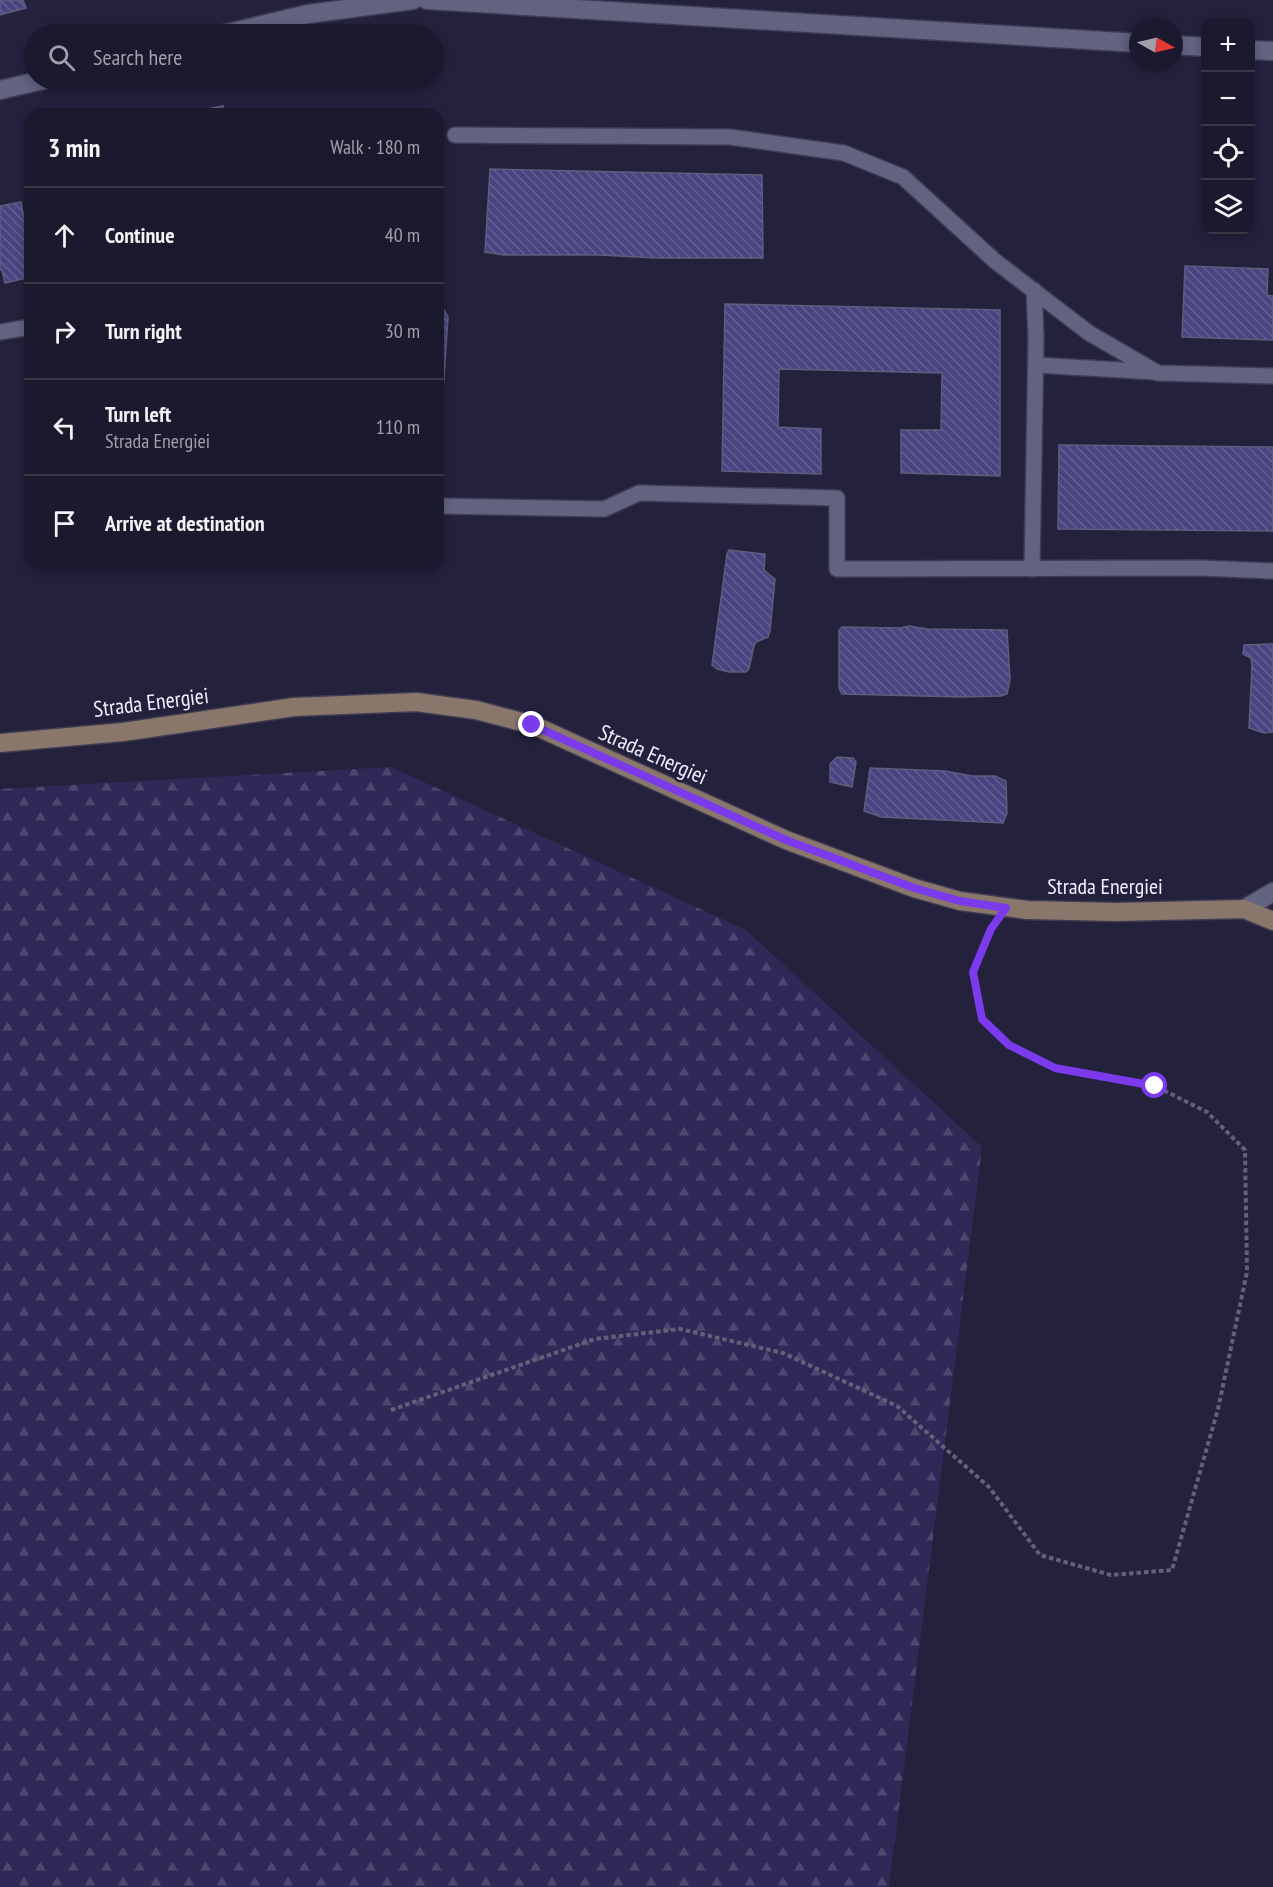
<!DOCTYPE html>
<html lang="en">
<head>
<meta charset="utf-8">
<style>
  body { margin:0; font-family:"PT Sans Narrow",sans-serif; background:#272639; color:#f1f3f6 }
  .controls { position:absolute; right:18px; top:18px; display:grid; overflow:hidden; border-radius:12px; box-shadow:0 3px 9px #0003 }
  .controls button { width:54px; height:54px; display:grid; place-items:center; padding:0; border:0; border-bottom:2px solid #383849; background:#1a192d; color:#f1f3f6; font:30px sans-serif }
  .compass { position:absolute; left:1129px; top:18px; width:54px; height:54px; border-radius:50%; background:#1a192d; box-shadow:0 3px 9px #0003; rotate:98deg }
  .stop { position:absolute; width:18px; height:18px; margin:-14px; border:4px solid #7c3aed; border-radius:50%; background:#fff }
  .stop.end { background:#7c3aed; border-color:#fff; box-shadow:0 2px 6px #0008 }
  .list { margin:0; padding:0; list-style:none }
  h2 { display:flex; justify-content:space-between; align-items:center; height:78px; margin:0; padding:0 24px; font-size:26px }
  h2 small { font-size:20px; font-weight:400; color:#9fa0aa }
  .list li { display:grid; grid-template-columns:39px 1fr auto; gap:18px; align-items:center; box-sizing:border-box; height:96px; padding:0 24px; border-top:2px solid #383849 }
  .list b { display:block; font-size:22px; white-space:nowrap }
  .list p { margin:0; font-size:20px; white-space:nowrap; color:#9fa0aa }
  .list em { font-size:20px; font-style:normal; color:#9fa0aa }
  .icon { flex:none; width:33px; height:33px; fill:none; stroke:currentColor; stroke-width:2; stroke-linecap:round; stroke-linejoin:round }
  .map { position:relative; flex:none; width:1273px; height:1887px; overflow:hidden }
  .search { position:absolute; background:#1a192d; box-shadow:0 3px 9px #0003; left:24px; top:24px; width:420px; height:66px; display:flex; align-items:center; gap:15px; box-sizing:border-box; padding:0 21px; border-radius:33px; color:#9fa0aa; font-size:22px }
  .panel { position:absolute; background:#1a192d; box-shadow:0 3px 9px #0003; left:24px; top:108px; width:420px; height:462px; border-radius:18px }
  .map>svg:first-child { display:block }
  .forest { fill:url(#forest-firs) }
  .building { fill:url(#building-back-hatch); stroke:#5e5d7c; stroke-width:1.5 }
  .lines { fill:none; stroke-linecap:round; stroke-linejoin:round }
  .lane-casing { stroke:#3f3c52; stroke-width:18 }
  .street-casing { stroke:#3f3c52; stroke-width:21 }
  .secondary-casing { stroke:#3f3c52; stroke-width:21 }
  .path { stroke:#636179; stroke-width:4; stroke-dasharray:4.5 3; stroke-linecap:butt }
  .lane { stroke:#626281; stroke-width:15 }
  .street { stroke:#626281; stroke-width:18 }
  .secondary { stroke:#8a776c; stroke-width:18 }
  .route { stroke:#7c3aed; stroke-width:8 }
  .labels { text-anchor:middle; dominant-baseline:central; stroke-width:5; stroke-linejoin:round; paint-order:stroke }
  .street-label { font-size:22px; fill:#efeffe; stroke:#23213c }
</style>
</head>
<body>
<div class="map">
<svg width="1273" height="1887" viewBox="0 0 1273 1887">
  <defs>
    <pattern id="forest-firs" width="22" height="20" patternUnits="userSpaceOnUse" patternTransform="scale(1.5)"><rect width="22" height="20" fill="#2e2957"/><path d="M5 1l3.5 6h-7zM16 11l3.5 6h-7z" fill="#4d4870"/></pattern>
    <pattern id="building-back-hatch" width="6" height="6" patternUnits="userSpaceOnUse" patternTransform="scale(1.5)"><rect width="6" height="6" fill="#494480"/><path d="M-1 5l2 2M0 0l6 6M5-1l2 2" fill="none" stroke="#645f93"/></pattern>
  </defs>
  <rect width="100%" height="100%" fill="#23213c"/>
  <path class="forest" d="M391,767L746,930L982,1147L889,1887H0V789Z"/>
  <path class="building" d="M0,0H23L26,8L0,15Z
    M223,106L224,114H182Z
    M490,169L762,175L763,258H656L600,255H504L485,252Z
    M21,202L23,214L30,213V277L5,283L2,270H0V206Z
    M1185,266L1268,269L1267,295L1273,296V340L1182,337Z
    M725,304L1000,310V476L901,473V430H941L942,373L779,369L778,427L821,429V474L722,471Z
    M438,307L444,310L448,317L438,468Z
    M1059,445L1273,447V531L1058,529Z
    M729,550L765,554L764,570L775,579L770,631L768,637L756,642L754,646L749,669L746,672H729L717,669L712,665L727,554Z
    M909,626L927,629L1007,630L1010,679L1007,694L1001,696L962,697L842,694L839,688V630L842,627L900,628Z
    M1273,644V732L1264,733L1249,728L1252,665L1251,658L1243,654L1244,645Z
    M837,757L853,758L856,762L852,787L830,782V764Z
    M870,768L945,771L972,776H995L1006,781L1007,813L1003,823L881,817L864,811Z"/>
  <g class="lines">
    <g class="lane-casing">
      <path id="lane" d="M455,135L730,137L844,153L903,177L995,261L1089,333L1158,373L1273,376
        M0,332L30,327
        M1036,365L1155,372
        M438,506L604,509L639,493L837,498V569L1201,568L1273,571
        M1032,569L1036,338L1034,290"/>
    </g>
    <g class="street-casing">
      <path id="street" d="M427,0L1138,43
        M224,34L308,14L413,0
        M1174,45L1206,47
        M1250,50L1273,51
        M0,90L43,80
        M1244,909L1273,892"/>
    </g>
    <g class="secondary-casing">
      <path id="secondary" d="M0,743L123,732L294,707L416,702L476,710L533,725L786,840L914,888L960,901L1027,910L1116,912L1244,909L1273,921"/>
    </g>
    <path class="path" d="M391,1410L595,1339L680,1329L783,1353L897,1406L989,1487L1040,1555L1111,1575L1172,1570L1218,1409L1247,1272L1245,1150L1207,1112L1155,1086L1055,1068L1009,1045L982,1019L973,972L992,928"/>
    <use href="#lane" class="lane"/>
    <use href="#street" class="street"/>
    <use href="#secondary" class="secondary"/>
  </g>
  <g class="lines">
    <path class="route" d="M532,725L786,840L914,888L960,901L1006,908L991,929L973,972L982,1019L1009,1045L1055,1068L1155,1086"/>
  </g>
  <g class="labels">
    <g class="street-label">
      <text transform="translate(151 702) rotate(-7)">Strada Energiei</text>
      <text transform="translate(653 754) rotate(24)">Strada Energiei</text>
      <text x="1105" y="886">Strada Energiei</text>
    </g>
  </g>
</svg>
<div class="controls">
<button>+</button>
<button>−</button>
<button><svg class="icon" aria-label="locate" viewBox="0 0 24 24"><circle cx="12" cy="12" r="6"/><path d="M12 2v4M12 18v4M2 12h4M18 12h4"/></svg></button>
<button><svg class="icon" aria-label="layers" viewBox="0 0 24 24"><path d="M12 4l9 5-9 5-9-5zM3 14l9 5 9-5"/></svg></button>
</div>
<svg class="compass" viewBox="-18 -18 36 36"><path d="M0-13l5 13h-10z" fill="#e53935"/><path d="M0 13l5-13h-10z" fill="#9fa0aa"/></svg>
<div class="stop" style="left:1155px;top:1086px"></div>
<div class="stop end" style="left:532px;top:725px"></div>
<div class="search"><svg class="icon" aria-label="search" viewBox="0 0 24 24"><circle cx="10" cy="10" r="6"/><path d="M15 15l6 6"/></svg>Search here</div>
<section class="panel">
<h2>3 min<small>Walk · 180 m</small></h2>
<ul class="list">
<li><svg class="icon" aria-label="ahead" viewBox="0 0 24 24"><path d="M12 20V5M6 11l6-6 6 6"/></svg><div><b>Continue</b></div><em>40 m</em></li>
<li><svg class="icon" aria-label="right" viewBox="0 0 24 24"><path d="M7 20v-9h11M14 6l5 5-5 5"/></svg><div><b>Turn right</b></div><em>30 m</em></li>
<li><svg class="icon" aria-label="left" viewBox="0 0 24 24"><path d="M17 20v-9H6M10 6l-5 5 5 5"/></svg><div><b>Turn left</b><p>Strada Energiei</p></div><em>110 m</em></li>
<li><svg class="icon" aria-label="arrive" viewBox="0 0 24 24"><path d="M6 21V4h12l-3 4 3 4H6"/></svg><div><b>Arrive at destination</b></div></li>
</ul>
</section>
</div>
</body>
</html>
